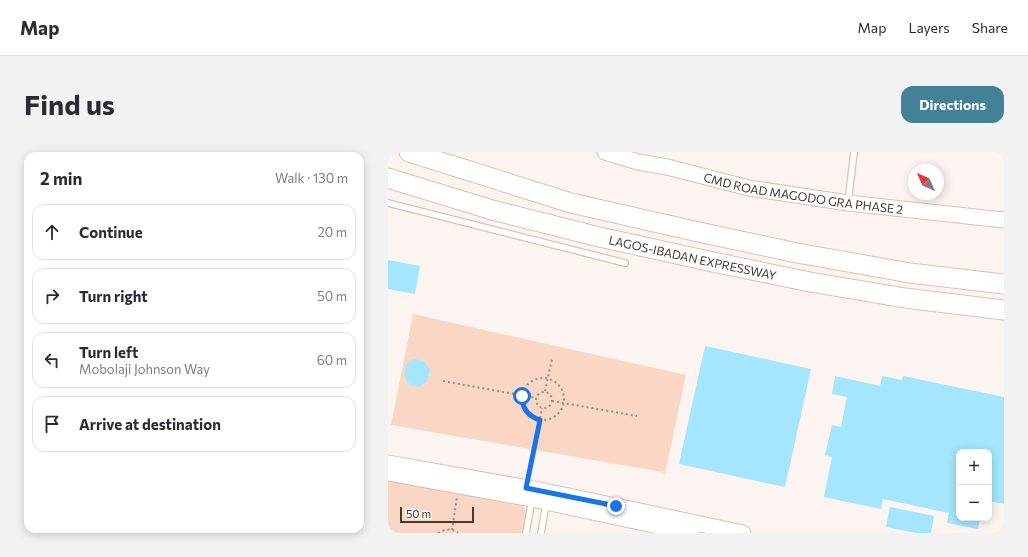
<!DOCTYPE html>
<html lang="en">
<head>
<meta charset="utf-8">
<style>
  body { margin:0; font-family:Commissioner,sans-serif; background:#f2f2f3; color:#2b2b33 }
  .controls { position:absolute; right:12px; bottom:12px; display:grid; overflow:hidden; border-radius:8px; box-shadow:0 2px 10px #0003 }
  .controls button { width:36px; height:36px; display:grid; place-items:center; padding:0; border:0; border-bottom:1px solid #e1e1e2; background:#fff; color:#2b2b33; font:20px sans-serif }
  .compass { position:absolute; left:520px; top:12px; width:36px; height:36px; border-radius:50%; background:#fff; box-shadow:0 2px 10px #0003; rotate:315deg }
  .scale { position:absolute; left:12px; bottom:10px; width:74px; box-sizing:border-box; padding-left:4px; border:2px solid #453932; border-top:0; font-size:11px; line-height:14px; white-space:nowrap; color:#453932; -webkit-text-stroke:3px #fbf4f1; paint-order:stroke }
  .stop { position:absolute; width:12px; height:12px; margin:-9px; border:3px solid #1a73e8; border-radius:50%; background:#fff }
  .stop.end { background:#1a73e8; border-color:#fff; box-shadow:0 1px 4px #0008 }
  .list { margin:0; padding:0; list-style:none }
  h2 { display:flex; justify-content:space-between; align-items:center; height:52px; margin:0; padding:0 16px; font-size:17px }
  h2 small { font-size:13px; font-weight:400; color:#7c7c81 }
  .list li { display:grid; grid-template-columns:26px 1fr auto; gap:12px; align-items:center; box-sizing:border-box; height:56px; margin:0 8px 8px; padding:0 8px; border:1px solid #e1e1e2; border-radius:12px }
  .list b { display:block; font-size:15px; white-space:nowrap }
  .list p { margin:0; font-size:13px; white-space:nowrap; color:#7c7c81 }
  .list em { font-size:13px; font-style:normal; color:#7c7c81 }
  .icon { flex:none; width:22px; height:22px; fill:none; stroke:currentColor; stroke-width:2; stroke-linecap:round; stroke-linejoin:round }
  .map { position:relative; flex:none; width:616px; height:381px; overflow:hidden; border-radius:12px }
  header { display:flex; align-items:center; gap:24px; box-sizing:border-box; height:56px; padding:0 20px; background:#fff; border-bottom:1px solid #e1e1e2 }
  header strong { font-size:19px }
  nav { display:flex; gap:22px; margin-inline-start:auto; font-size:14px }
  .intro { display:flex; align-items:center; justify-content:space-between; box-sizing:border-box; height:96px; padding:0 24px }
  h1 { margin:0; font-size:28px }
  .button { padding:10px 18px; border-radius:12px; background:#438296; color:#fff; font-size:14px; font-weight:700 }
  main { display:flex; gap:24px; padding:0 24px }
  aside { flex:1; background:#fff; border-radius:12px; box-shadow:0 2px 10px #0003 }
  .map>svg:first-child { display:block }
  .green { fill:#fad6c4 }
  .building { fill:#a4e6fd }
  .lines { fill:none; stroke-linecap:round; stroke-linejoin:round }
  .lane-casing { stroke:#dfc0b1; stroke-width:8 }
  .secondary-casing { stroke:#dfc0b1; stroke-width:17 }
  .highway-casing { stroke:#dfc0b1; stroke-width:21 }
  .path { stroke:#998f8a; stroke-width:2; stroke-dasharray:2 3; stroke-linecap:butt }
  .lane { stroke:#fff; stroke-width:5.5 }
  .secondary { stroke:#fff; stroke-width:15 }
  .highway { stroke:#fff; stroke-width:19 }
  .route { stroke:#1a73e8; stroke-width:5 }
  .labels { text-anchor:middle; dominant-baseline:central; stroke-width:3; stroke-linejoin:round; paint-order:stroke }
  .street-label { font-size:12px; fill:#453932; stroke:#fbf4f1 }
</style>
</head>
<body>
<header>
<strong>Map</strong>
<nav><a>Map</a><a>Layers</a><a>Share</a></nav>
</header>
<div class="intro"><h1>Find us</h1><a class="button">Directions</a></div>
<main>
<aside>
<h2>2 min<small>Walk · 130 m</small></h2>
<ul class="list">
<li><svg class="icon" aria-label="ahead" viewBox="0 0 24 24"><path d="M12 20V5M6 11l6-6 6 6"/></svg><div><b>Continue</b></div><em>20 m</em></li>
<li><svg class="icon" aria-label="right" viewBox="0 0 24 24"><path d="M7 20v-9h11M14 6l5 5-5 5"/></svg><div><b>Turn right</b></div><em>50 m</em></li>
<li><svg class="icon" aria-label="left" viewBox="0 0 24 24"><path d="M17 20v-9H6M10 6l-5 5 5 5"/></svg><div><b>Turn left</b><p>Mobolaji Johnson Way</p></div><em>60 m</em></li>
<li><svg class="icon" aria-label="arrive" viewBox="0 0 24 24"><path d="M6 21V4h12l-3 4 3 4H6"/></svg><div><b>Arrive at destination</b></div></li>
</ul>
</aside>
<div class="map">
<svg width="616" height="381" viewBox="0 0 616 381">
  <rect width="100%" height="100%" fill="#fbf4f1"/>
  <path class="green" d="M25,162L298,223L277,322L269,319L3,273Z
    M0,326L132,350C143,363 139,366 137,381H0Z"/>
  <path class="building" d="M0,108L32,114L27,142L0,137Z
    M317,194L423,217L397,335L291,312Z
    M26,207L36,209L42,218L39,229L31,235L22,233L16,224L18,213Z
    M447,224L492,234L494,224L514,228L515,224L616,245V352L601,349V300H571V366H592L590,377L559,371L561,361L495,347L493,357L436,345L444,305L437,303L444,273L453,275L459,245L444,242Z
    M502,355L546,364L543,381H528L498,375Z"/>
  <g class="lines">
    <g class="lane-casing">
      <path id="lane" d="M0,51L237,111
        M460,51L466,0
        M138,381L144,348
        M153,381L158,352"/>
    </g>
    <g class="secondary-casing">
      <g id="secondary">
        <path id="s1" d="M217,0L250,10L279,15L361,36L460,51L616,68"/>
        <path d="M0,311L157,339L355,381"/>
        <path d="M0,321L144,347L303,381"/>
      </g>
    </g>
    <g class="highway-casing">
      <g id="highway">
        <path d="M21,0L183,51L306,79L409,101L522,121L616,132"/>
        <path id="s2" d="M0,26L104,58L207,84L325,110L422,130L517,146L616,158"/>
      </g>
    </g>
    <path class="path" d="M134 247a21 21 0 1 1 42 0a21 21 0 1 1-42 0Z
      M55,229L148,246
      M157,239L164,207
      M148 248a8 8 0 1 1 16 0a8 8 0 1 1-16 0Z
      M164,249L249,264
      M140,325L154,256
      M64,378L69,345
      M0,380L4,381
      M50,381C57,377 64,376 70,381"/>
    <use href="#lane" class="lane"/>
    <use href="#secondary" class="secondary"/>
    <use href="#highway" class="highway"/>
  </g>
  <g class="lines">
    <path class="route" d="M134,244C134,256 139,264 152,268L138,336L228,354"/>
  </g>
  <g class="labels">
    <g class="street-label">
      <text stroke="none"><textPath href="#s1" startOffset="203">CMD ROAD MAGODO GRA PHASE 2</textPath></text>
      <text stroke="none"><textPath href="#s2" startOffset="315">LAGOS-IBADAN EXPRESSWAY</textPath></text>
    </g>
  </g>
</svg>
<div class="controls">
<button>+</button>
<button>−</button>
</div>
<svg class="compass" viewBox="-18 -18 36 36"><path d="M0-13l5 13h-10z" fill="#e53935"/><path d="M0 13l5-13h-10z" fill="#7c7c81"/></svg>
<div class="scale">50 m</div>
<div class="stop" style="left:134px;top:244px"></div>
<div class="stop end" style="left:228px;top:354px"></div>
</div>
</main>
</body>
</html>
